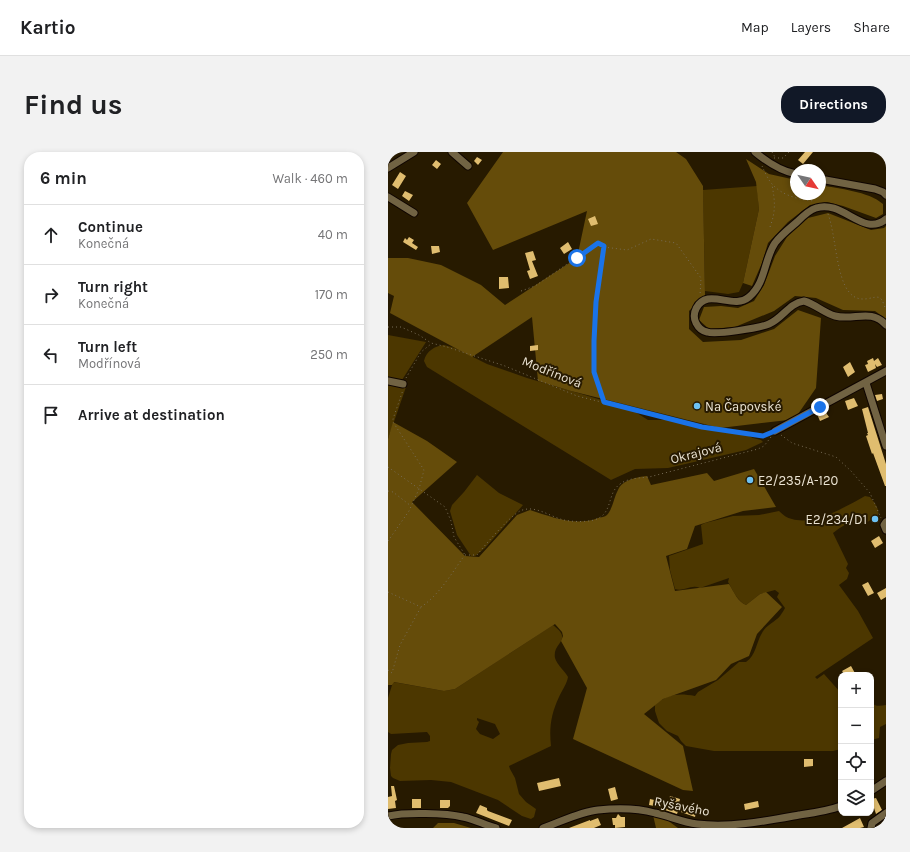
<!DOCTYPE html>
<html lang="en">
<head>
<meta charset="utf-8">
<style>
  body { margin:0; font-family:Karla,sans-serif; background:#f2f2f2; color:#202124 }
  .controls { position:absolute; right:12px; bottom:12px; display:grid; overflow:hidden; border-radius:8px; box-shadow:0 2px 6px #0003 }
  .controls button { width:36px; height:36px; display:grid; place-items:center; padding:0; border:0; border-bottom:1px solid #e0e0e0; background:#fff; color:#202124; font:20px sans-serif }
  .compass { position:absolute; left:402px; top:12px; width:36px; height:36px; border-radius:50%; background:#fff; box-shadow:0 2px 6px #0003; rotate:124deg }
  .stop { position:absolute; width:12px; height:12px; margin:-9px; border:3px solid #1a73e8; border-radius:50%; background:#fff }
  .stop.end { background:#1a73e8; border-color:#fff; box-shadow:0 1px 4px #0008 }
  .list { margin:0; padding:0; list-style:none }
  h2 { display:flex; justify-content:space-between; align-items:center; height:52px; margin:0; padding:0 16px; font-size:17px }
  h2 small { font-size:13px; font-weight:400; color:#757577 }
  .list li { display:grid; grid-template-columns:26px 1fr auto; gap:12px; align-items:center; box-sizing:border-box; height:60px; padding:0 16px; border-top:1px solid #e0e0e0 }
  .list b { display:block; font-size:15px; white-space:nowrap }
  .list p { margin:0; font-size:13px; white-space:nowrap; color:#757577 }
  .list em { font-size:13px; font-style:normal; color:#757577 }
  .icon { flex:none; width:22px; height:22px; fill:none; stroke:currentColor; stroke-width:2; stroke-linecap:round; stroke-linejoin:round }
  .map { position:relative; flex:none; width:498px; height:676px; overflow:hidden; border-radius:16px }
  header { display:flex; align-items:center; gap:24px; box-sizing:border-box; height:56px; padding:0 20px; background:#fff; border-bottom:1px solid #e0e0e0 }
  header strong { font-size:19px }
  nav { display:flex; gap:22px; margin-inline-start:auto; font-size:14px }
  .intro { display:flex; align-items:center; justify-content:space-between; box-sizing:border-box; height:96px; padding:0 24px }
  h1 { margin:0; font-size:28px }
  .button { padding:10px 18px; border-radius:16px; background:#111827; color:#fff; font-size:14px; font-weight:700 }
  main { display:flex; gap:24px; padding:0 24px }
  aside { flex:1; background:#fff; border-radius:16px; box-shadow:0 2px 6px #0003 }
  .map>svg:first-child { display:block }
  .green { fill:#4c3700; fill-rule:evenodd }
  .forest { fill:#654c0a }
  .building { fill:#e0bd6f }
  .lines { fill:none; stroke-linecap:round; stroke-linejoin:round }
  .minor-casing { stroke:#0f0500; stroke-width:9 }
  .path { stroke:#776c56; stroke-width:1; stroke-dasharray:1 3; stroke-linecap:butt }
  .minor { stroke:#716343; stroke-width:7 }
  .route { stroke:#1a73e8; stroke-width:5 }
  .poi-dot { fill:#6dc2f3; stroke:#271a00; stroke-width:1.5 }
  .labels { text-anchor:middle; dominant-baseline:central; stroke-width:4; stroke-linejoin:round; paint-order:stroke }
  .street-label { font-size:13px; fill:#ebe3d2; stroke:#271a00 }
  .poi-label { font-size:13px; fill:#ebe3d2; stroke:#271a00; text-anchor:start }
</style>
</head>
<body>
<header>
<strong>Kartio</strong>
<nav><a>Map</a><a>Layers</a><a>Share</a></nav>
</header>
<div class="intro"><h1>Find us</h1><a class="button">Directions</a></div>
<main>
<aside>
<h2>6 min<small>Walk · 460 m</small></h2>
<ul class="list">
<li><svg class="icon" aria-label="ahead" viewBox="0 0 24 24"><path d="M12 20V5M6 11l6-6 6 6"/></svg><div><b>Continue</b><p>Konečná</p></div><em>40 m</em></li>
<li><svg class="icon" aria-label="right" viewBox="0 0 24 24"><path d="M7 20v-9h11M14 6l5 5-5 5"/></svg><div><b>Turn right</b><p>Konečná</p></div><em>170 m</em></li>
<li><svg class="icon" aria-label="left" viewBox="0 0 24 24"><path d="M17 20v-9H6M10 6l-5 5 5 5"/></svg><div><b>Turn left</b><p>Modřínová</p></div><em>250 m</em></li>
<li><svg class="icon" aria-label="arrive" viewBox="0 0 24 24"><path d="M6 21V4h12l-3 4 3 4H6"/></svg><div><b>Arrive at destination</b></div></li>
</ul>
</aside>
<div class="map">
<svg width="498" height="676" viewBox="0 0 498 676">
  <rect width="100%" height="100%" fill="#271a00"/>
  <path class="green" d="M369,34L371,57L355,131L351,140L340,142L317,139L315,38Z
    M0,183L38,190L14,228L18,235L0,287Z
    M56,193L67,196L99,212L139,226L241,256L260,268H286L314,275L352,280L365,286L373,288L375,290L358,298L280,316L247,317L223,328L39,215L36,209C38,199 47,194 56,193Z
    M89,323L111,341L135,353L97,396L87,404H83L69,383L62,359L64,353L76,340Z
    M477,344L482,345C486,350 492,357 490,363L478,371C463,368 457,372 445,381L460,412L458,416L461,421L459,427L451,433L470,459L485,486L427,525L429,527L436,522L453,541V597L445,599H326L298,594L293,589L290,584L279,579L271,571L267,559V553C280,542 290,541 307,544L310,540L330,528L351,510H358C368,503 368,491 374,481C378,473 387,470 392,464C394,461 396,458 397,456L389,445L391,441L387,438L372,442L358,453C349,449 345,438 340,430L341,426L312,436C303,432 296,440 287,437L282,418L281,404L315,392L313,373L317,371L345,364L371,363L391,359C395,363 399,366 404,367C426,374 459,354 477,344Z
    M165,473C186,489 164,490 167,506C169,513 177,519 180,525C179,532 174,538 171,545C163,562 161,576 163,594L121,614L122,617L127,626L131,642L138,650L148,657L146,665L143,667L134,664L110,648L63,630L43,628L12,629L5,626L3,624L2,616L3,602L4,598L10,593L20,591L39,590L42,589V584L39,580L3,582L0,580V546L5,530L56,539L67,537ZM89,566L107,572L112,582L105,587L92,582L88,577L91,570L89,568Z
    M483,550C487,555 492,554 498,553V572L492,575L491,586L483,588Z"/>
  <path class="forest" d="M115,0H288L298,7L315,34L317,143L301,159V177L315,190L353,188L386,177L410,158L433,166L428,236L408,265L400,268L332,276L183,239L150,229L144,165L84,205L2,161L6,144L0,141V106H20L53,113L93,133L117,153L189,106L199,59L105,98L79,51Z
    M358,7L381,22L408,28V42H432V33C451,37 480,39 495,52V62L488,66L455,54L439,50L422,53L400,70L380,91L374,111L364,134L355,131L371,57L368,30Z
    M440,61L483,78L496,76L498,74V167L487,159L455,158L428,146L407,144L386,159L347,175L321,177L311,168L316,155L333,154L350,156L366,149L376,133L387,104L399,85L420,66Z
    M5,270L39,289L69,310L24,350L77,404L91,405L129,363L142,358C164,365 188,375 210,366C213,365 217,365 219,363C225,356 226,345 230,338C234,328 249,325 259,324L263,333L319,321L326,329L366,317L388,355L355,359L307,374L299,397L278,404L287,439L341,432C346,440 350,450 358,453L372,442L378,440L394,455L369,482L361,504L343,512L328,528L275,547L256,562L295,594L305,639L295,638L185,587L199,536L173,489L175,484L174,480L167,472L67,537L56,539L6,530L4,533H0V287Z
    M265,663L279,668L290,676H268Z
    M50,671H66L83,676H45Z"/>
  <path class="building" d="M417,0H425L415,12L410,8Z
    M89,5L94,8L90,13L86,9Z
    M48,8L53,12L49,17L44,13Z
    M12,20L18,24L10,37L4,33Z
    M17,39L25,43L21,49L14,44Z
    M207,64L210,72L203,74L200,67Z
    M21,85L26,88L24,91L30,95L28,98L15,90L17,86L19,88Z
    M180,90L184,97L176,102L172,96Z
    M43,94H51L52,100L44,102Z
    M145,99L148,108L144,109L150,124L142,127L139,119L142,118L137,101Z
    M111,125H120L121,136L111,137Z
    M150,193V198L142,199V194Z
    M485,206L486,209L490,206L494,213L489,215L487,212L488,216L480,220L477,213L480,212L479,209Z
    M462,210L467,220L460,225L455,215Z
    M494,242L495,247L489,249L487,243Z
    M466,246L470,254L460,258L457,249Z
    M480,255L498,312V334H497L485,301L484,302L478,284L480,283L479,281H480L474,257Z
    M436,258L441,265L432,269L429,262Z
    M491,384L495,391L487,396L483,389Z
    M480,430L486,441L480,444L474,433Z
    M498,436V445L493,448L489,441Z
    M463,514L468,523H457L454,519Z
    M416,607H425V614L416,615Z
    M171,626L173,634L151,639L149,631Z
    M3,634H6L9,648L7,649L8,656L0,657V645L4,644Z
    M227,635L230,647L223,649L220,637Z
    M282,644L292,647L291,651L309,657L307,665L290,659L289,662L277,658L278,656L261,653L262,647L280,651Z
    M488,646L494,658L488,662L486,656L484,657L483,654V647Z
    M24,647H33V656H24Z
    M52,648H62V654L60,656H52Z
    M370,649L371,655L357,658L356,652Z
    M92,653L99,656V658L100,659L124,668L121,674L88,661Z
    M230,662L233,665H237V675L227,676V673H225L224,666H228Z
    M210,666L213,673L206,676H181L202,668V669Z
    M472,666L476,675L472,676H454Z"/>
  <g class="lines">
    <g class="minor-casing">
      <path id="minor" d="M64,0L80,14
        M367,0C379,10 393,19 408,22
        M0,16L26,0
        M432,27L487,37L495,40L498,43
        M0,45L26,61
        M498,67C475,86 455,47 428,56C421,58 415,64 409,70C402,76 393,83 387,91C376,107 378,131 361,145C349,155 334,145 320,147C310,149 303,161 308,171C310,175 314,179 319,180C328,183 372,176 381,172C395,166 401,151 416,149C427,152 436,161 447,164C466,169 483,156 498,173
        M0,229L15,232
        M478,231L498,294
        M387,279L498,219
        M498,370L496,373L498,378
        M483,639L498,629
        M0,664C17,660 58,661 75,665C86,667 97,673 108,676
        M155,676C173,670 191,660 210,658C228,656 249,656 267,661C281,664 294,670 309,672C343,676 378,669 411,663C425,661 440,659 453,654
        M483,676L484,671L498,661"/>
    </g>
    <path class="path" d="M384,0L387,5
      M386,6H395L401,0
      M374,14C377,20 380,28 385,33C395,44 413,48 426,49
      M440,62C448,84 448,124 461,140C472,154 487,142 492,146C495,148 496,154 498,157
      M382,75C388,59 387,49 384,33
      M216,95L239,98L263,87L288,91L313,126L312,143
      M133,139L147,134L210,91L216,94L208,150L206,189V220L216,249
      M0,175H13L31,183L43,191L59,195L117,214L189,244L314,275L375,284L380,282
      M18,226L33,200L43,192
      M393,283L404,291L448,305L463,319L482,341L493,366
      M0,315L57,355L63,369L66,385L77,403
      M0,339L5,340L23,354
      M0,389L21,359L31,337L36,318L5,270V267L15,238
      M77,403H89C97,393 122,364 132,359C147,352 162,365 176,368C185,370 198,370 206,368C226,362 218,342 232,332C240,326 252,326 261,325L370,297L376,294L383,285
      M0,440L33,455C51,443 64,421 76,404
      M0,518L4,521L12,493L33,455"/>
    <use href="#minor" class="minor"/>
  </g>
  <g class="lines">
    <path class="route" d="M189,106L210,91L216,94L208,150L206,189V220L216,250L314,275L375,284L387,279L432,255"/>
  </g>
  <g class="poi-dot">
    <circle cx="309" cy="254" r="4"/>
    <circle cx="362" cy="328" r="4"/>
    <circle cx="487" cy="367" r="4"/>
  </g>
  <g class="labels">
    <g class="street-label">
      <text transform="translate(164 220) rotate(22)">Modřínová</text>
      <text transform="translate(308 301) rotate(-14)">Okrajová</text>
      <text transform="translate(294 654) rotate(11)">Ryšavého</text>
    </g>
    <g class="poi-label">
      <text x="317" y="254">Na Čapovské</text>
      <text x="370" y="328">E2/235/A-120</text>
      <text x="479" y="367" text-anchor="end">E2/234/D1</text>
    </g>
  </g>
</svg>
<div class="controls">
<button>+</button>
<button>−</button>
<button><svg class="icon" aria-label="locate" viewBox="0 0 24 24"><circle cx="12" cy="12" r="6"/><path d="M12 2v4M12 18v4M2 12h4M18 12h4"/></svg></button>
<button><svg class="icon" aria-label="layers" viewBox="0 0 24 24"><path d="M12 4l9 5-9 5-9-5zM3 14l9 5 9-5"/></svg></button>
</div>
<svg class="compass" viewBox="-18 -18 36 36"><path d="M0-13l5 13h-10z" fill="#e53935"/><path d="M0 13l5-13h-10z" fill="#757577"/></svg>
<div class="stop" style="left:189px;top:106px"></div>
<div class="stop end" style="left:432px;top:255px"></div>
</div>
</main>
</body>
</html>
